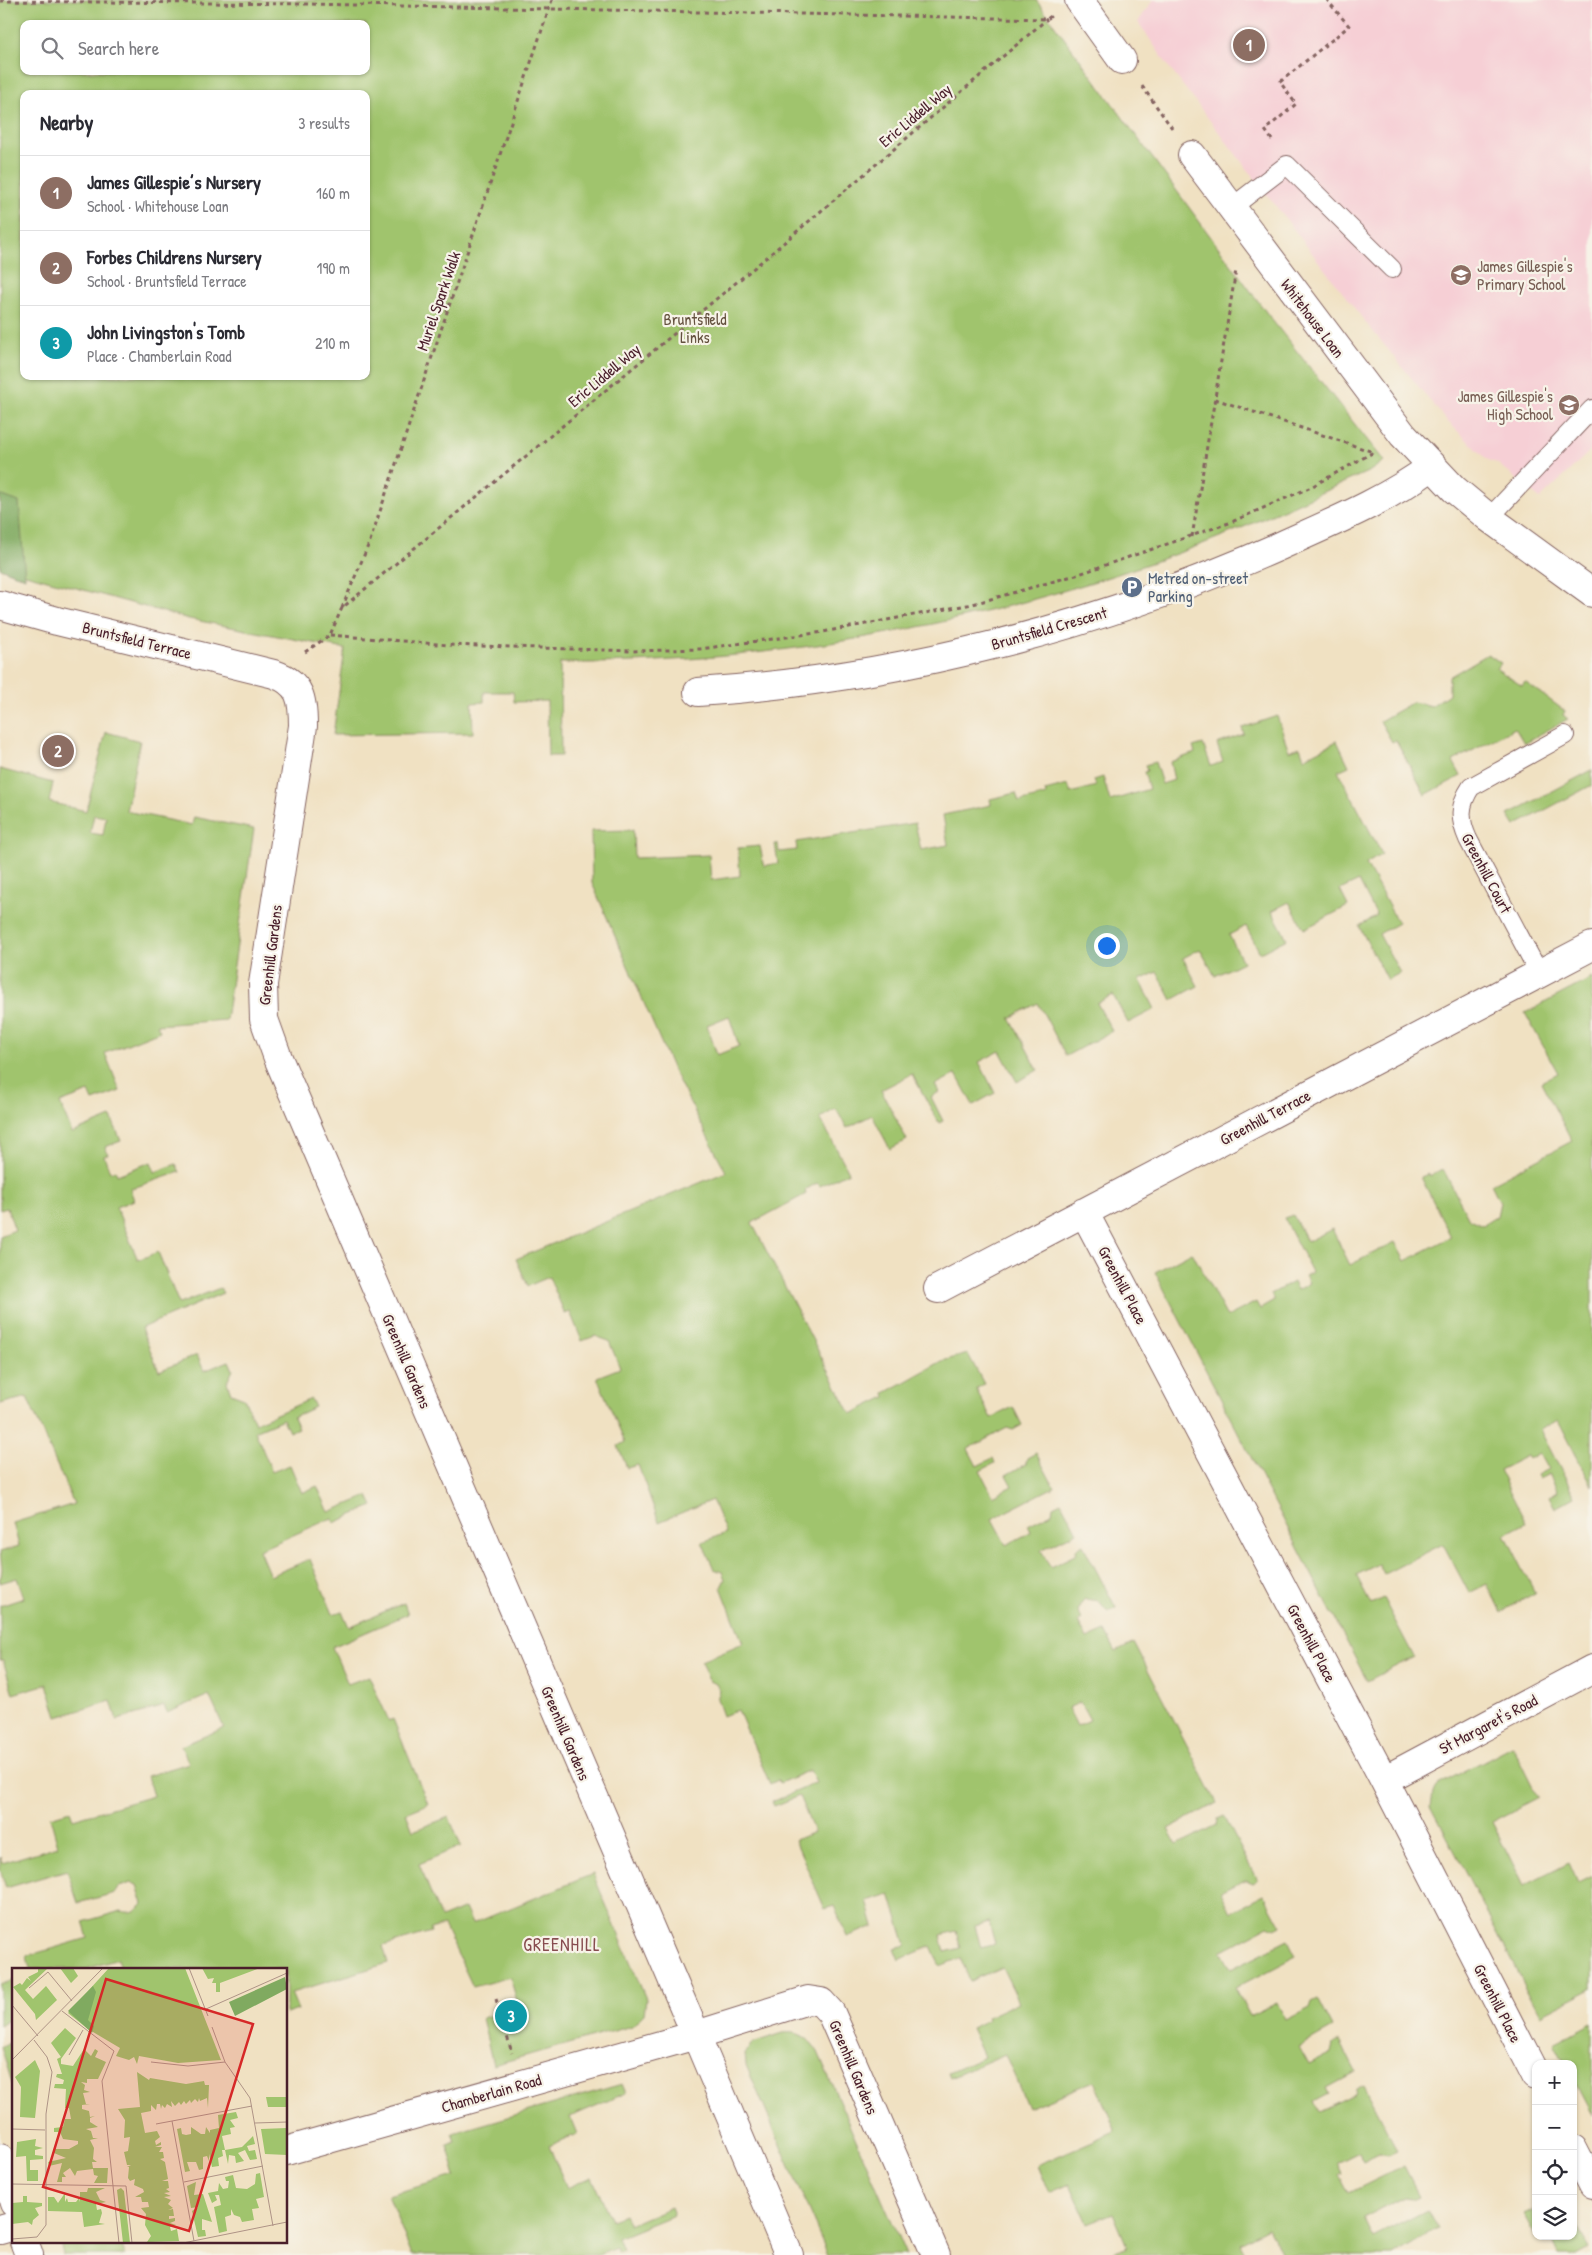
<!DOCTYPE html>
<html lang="en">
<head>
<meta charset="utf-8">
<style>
  body { margin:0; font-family:"Patrick Hand",sans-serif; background:#f7f7f7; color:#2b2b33 }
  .controls { position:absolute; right:15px; bottom:15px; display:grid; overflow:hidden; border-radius:10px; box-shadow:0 1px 4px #0004 }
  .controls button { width:45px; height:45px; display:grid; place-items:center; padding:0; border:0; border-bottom:1px solid #e1e1e2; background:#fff; color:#2b2b33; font:25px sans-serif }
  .you { position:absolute; left:1106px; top:945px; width:18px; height:18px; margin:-12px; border:4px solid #fff; border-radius:50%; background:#1a73e8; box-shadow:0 0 0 8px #1a73e833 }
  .badge { display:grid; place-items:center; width:32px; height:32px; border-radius:50%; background:#d1495b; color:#fff; font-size:16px; font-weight:700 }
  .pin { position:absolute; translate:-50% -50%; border:2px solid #fff; box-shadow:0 1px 5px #0006 }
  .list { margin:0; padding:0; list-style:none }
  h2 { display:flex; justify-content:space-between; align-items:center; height:65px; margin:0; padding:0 20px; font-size:21px }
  h2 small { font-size:16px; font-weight:400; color:#7c7c81 }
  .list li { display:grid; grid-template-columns:32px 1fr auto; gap:15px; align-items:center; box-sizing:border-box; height:75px; padding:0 20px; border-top:1px solid #e1e1e2 }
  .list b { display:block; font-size:19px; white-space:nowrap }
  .list p { margin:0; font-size:16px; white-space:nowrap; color:#7c7c81 }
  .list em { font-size:16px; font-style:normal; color:#7c7c81 }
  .icon { flex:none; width:28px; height:28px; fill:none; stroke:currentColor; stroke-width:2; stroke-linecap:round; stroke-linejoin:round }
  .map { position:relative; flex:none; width:1592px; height:2255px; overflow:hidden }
  .search { position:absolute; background:#fff; box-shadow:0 1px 4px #0004; left:20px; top:20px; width:350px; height:55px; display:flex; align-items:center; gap:12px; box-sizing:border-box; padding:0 18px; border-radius:10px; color:#7c7c81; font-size:19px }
  .panel { position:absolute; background:#fff; box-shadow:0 1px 4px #0004; left:20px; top:90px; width:350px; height:290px; border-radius:10px }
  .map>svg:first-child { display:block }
  .built { fill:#f6cfd5 }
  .green { fill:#a0c46d; stroke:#75724c; fill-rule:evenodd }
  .forest { fill:#80aa60; stroke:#656446 }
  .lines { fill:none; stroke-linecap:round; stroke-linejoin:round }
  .lane-casing { stroke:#846360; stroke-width:20 }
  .street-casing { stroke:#846360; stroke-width:30 }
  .secondary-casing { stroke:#846360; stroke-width:30 }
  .path { stroke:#846360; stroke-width:3; stroke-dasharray:4 4; stroke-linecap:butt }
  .lane { stroke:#fff; stroke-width:18 }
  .street { stroke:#fff; stroke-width:28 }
  .secondary { stroke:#fff; stroke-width:28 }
  .labels { text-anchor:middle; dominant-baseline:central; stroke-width:4.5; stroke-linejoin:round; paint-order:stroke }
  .street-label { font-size:16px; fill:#4a1f2b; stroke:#f7f3e8 }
  .education-label { font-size:16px; fill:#785e54; stroke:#f7f3e8; text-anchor:start }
  .park-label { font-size:16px; fill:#64513f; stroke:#f7f3e8 }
  .service-label { font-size:16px; fill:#4e5e75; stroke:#f7f3e8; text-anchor:start }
  .neighbourhood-label { font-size:18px; letter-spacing:1px; fill:#874c4f; stroke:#f7f3e8 }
  .inset-road { fill:none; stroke:#ae9386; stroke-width:1 }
  .view { fill:#d62828; fill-opacity:0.15; stroke:#d62828; stroke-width:2.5 }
  .inset-edge { fill:none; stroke:#4a1f2b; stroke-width:2.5 }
</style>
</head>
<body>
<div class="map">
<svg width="1592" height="2255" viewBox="0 0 1592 2255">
  <rect width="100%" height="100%" fill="#f7f3e8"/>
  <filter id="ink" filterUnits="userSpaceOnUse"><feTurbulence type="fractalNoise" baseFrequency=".02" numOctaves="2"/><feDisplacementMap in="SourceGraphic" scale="10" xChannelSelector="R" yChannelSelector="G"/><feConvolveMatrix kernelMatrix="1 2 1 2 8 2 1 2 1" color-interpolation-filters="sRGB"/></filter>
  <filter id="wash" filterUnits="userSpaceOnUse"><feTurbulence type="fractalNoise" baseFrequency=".0096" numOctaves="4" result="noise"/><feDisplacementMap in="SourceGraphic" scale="20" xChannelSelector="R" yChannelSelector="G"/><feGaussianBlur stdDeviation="1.12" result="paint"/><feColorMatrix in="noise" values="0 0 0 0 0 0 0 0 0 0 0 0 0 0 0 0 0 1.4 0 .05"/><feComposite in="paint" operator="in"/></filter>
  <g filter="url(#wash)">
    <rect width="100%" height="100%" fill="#f0e1c2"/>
    <path class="built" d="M1153,0H1592V449L1540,499L1497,463L1488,460L1447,421L1366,323L1171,70L1138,22Z"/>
    <path class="green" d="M0,0H1036L1272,320L1384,461L1370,471C1306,499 1242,530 1176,554C980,625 769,665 560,663L561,756H548L547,701L514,702L513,692H484V702L472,703L473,733L333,735L345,649L189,619L0,567ZM24,24H366V71H24ZM24,94H366V376H24Z
      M1488,654L1501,663L1497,669L1522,686L1525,682L1565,711L1563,715L1568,719L1524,743L1515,728L1453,761L1461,776L1425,795L1396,740L1392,742L1380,721L1413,702L1431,706L1449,694V677Z
      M1277,716L1289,751L1300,747L1304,758L1337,741L1349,766L1338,771L1382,854L1366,864L1398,923L1379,934L1400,973L1387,980L1359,926L1377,916L1359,881L1340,890L1348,906L1304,929L1289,902L1272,911L1287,939L1260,953L1246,926L1229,935L1243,962L1215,976L1200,949L1183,958L1198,986L1172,1000L1157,972L1140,980L1155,1009L1128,1023L1113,995L1097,1003L1112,1031L1066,1056L1038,1003L1010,1018L1038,1070L1017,1082L1000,1051L979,1062L995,1093L973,1105L956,1074L935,1085L939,1092L931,1097L943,1121L939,1123L912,1074L881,1090L907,1140L890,1149L872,1115L847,1128L836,1109L820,1118L849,1172L820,1186L817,1183L805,1190L806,1194L752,1223L851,1414L886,1397L885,1393L942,1361L968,1354L984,1384L976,1389L991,1418L1013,1407L1022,1425L1013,1430L1007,1428L968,1449L977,1466L993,1458L995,1463L980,1471L993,1496L1012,1486L1006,1475L1026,1464L1027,1458L1036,1453L1054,1487L992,1519L1006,1545L1031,1532L1028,1525L1052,1513L1053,1506L1061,1502L1077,1532L1041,1550L1050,1567L1075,1555L1077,1548L1083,1545L1116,1608L1108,1612L1099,1601L1085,1599C1078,1605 1076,1612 1081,1619L1078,1621L1087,1639L1105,1631L1116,1652L1134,1643L1217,1803L1168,1829L1177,1845L1217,1825L1218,1819L1224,1816L1257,1880L1252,1883L1245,1880L1221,1892L1231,1912L1264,1895L1281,1926L1275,1929L1268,1926L1221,1951L1231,1969L1288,1940L1296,1956L1235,1988L1250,2016L1277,2003L1286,2020L1310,2008L1312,2002L1318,1999L1333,2028L1299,2047L1309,2065L1332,2053L1334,2044L1340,2041L1356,2072L1326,2088L1329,2094L1314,2102L1319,2112L1354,2095L1355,2089L1363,2085L1397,2151L1388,2155L1380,2153L1364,2161L1359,2152L1337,2163L1342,2173L1339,2174L1349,2193L1404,2166L1419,2195L1412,2198L1404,2197L1363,2218L1373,2238L1427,2210L1437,2229L1394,2255H1282L1268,2228L1240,2243L1246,2255H1106L1127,2246L1113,2213L1088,2223L1070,2184L1049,2193L1037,2165L1116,2131L1094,2081L1028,2108L1005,2054L950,2078L948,2073L984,2057L971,2028L988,2020L987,2017L1019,2002L1002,1967L970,1981L960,1958L940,1966L931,1946L899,1960L894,1948L906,1945L890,1894L867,1901L874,1926L847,1937L834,1906L825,1909L795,1840L814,1832L799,1796L774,1806L772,1802L816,1783L810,1770L780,1783L778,1780L770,1784L738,1710L723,1716L717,1699L720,1691L716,1684L709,1681L701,1661L743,1643L721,1587L725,1579L722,1572L714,1569L702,1542L726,1533L712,1500L659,1522L638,1465L627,1468L618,1446L625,1442L597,1377L620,1368L609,1341L595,1336L582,1341L570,1312L565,1314L549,1277L528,1286L516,1259L726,1172L673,1070L592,883L591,831L633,830L634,858L709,855L711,880L740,876L738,848L760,846L764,866L778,863L775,844H778L779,852L797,850L796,842L915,823L921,850L948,845L943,815L991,805L990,799L1016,793L1019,802L1046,795L1045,791L1068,785L1071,793L1096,786L1094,780L1103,777L1110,801L1149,789L1144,772L1147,771L1145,765L1155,762L1162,784L1174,780L1170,762L1195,753L1193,747L1203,744L1211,766L1223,762L1217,744L1244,734L1242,728ZM729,1016L739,1046L717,1055L707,1025ZM1080,1702L1090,1720L1077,1726L1068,1708ZM989,1922L995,1944L981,1948L975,1926ZM956,1931L961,1948L945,1952L941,1935Z
      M106,732L140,741L126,811L192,825L194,817L254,829L226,1020L157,1025L160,1031L105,1053L120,1091L93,1101L89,1092L60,1103L72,1133L111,1117L121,1141L105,1147L108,1154L104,1156L110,1172L115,1170L117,1175L151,1162L155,1172L176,1164L180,1172L130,1189L134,1200L116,1207L138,1260L158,1252L179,1304L220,1288L223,1293L141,1328L159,1371L197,1355L204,1371L229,1361L233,1370L227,1382L231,1393L244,1398L255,1423L311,1399L315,1407L293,1417L298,1428L289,1432L283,1419L255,1431L272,1472L290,1465L302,1493L317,1486L329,1512L368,1496L373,1506L334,1523L332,1518L259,1550L270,1576L310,1559L333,1614L342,1611L349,1627L404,1603L408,1614L332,1647L348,1684L369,1676L389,1721L393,1719L428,1804L406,1813L413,1831L449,1817L461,1846L419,1864L441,1918L465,1908L472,1924L593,1874L646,1999L644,2014L632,2026L493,2065L482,2018L519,2008L510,1977L473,1987L444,1925L430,1929L431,1932L383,1946L388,1963L291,1993L298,2010L286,2014V1969H121L118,1959L86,1969H30L27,1956L88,1938L83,1922L121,1911C130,1914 138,1911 143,1904L137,1885L131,1883L119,1887L115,1893L78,1903L67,1870L6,1888L0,1869V1856L2,1863L58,1846L50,1817L70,1811L73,1819L153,1796L147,1776L189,1763L181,1746L224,1728L209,1695L167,1713L164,1706L117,1720L111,1701L57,1717L47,1684L13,1694L3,1660H0V1606L24,1598L17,1578L0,1583L2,1569L0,1552L19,1546L13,1523L74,1504L27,1397L0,1404V1236L15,1230L7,1208L0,1210V769L53,783L49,802L86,811ZM94,815L106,817L103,835L90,833Z
      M1592,770V785L1515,826L1508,815Z
      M1592,978V1486L1558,1420L1540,1430L1575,1497L1555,1508L1549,1496L1558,1491L1549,1474L1539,1479L1537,1475L1548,1469L1539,1453L1529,1459L1527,1456L1499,1470L1526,1523L1505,1534L1535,1593L1501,1612L1487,1584L1469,1593L1443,1544L1384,1574L1379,1564L1356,1575L1371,1604L1383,1598L1414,1657L1367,1681L1155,1272L1192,1252L1227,1317L1256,1302L1260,1309L1274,1301L1271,1294L1293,1282L1297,1290L1309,1283L1305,1276L1312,1272L1284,1218L1293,1215L1307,1242L1332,1229L1350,1265L1395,1242L1405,1261L1451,1237L1421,1177L1428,1174L1430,1176L1443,1169L1469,1219L1483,1225L1497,1216L1500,1202L1491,1184L1572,1141L1541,1082L1558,1073L1525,1013Z
      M1512,1746L1538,1798L1492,1822L1524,1886L1569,1863L1578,1883L1592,1876V1988L1540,2015L1431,1806L1433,1793L1438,1785Z
      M14,1980V2017L0,2025V1985Z
      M1592,2023V2115L1573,2079V2064H1565L1554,2043Z
      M783,2033C800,2031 809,2038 818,2052L906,2255H828L746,2065L745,2054L752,2043Z
      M14,2042V2090L1,2046Z
      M622,2084L626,2093L570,2117L577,2134L549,2146L567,2188L592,2177L611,2220L624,2215L629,2225L671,2207L674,2215L618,2238L623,2251L619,2253L616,2248L599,2255H412L388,2195L456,2176L447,2145L456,2142L453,2133Z
      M1536,2209V2236H1535L1524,2215Z
      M1573,2218L1590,2248L1577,2255H1558L1550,2238H1546L1545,2236H1573Z
      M78,2241H121L125,2255H63L61,2246Z"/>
    <path class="forest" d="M0,495L19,502L25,578L0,568Z"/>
  </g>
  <g filter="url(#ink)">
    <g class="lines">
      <g class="lane-casing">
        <path id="lane" d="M1231,208L1287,165L1392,269
          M1489,518L1592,409
          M1539,973L1468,839C1459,819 1459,805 1471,787L1565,735"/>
      </g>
      <g class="street-casing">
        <path id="street" d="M1079,0L1122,60
          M1192,155L1403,435L1454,489L1489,518L1592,593
          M0,605L57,621L274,674C301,683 303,700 303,726L263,984L264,1019L278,1058L696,2035
          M698,692C897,679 1097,627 1280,546C1333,522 1385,501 1431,467
          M1084,1212L1384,1780L1536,2076
          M938,1289L1592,946
          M1384,1780L1592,1669
          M1573,2149L1592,2186
          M0,2158L14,2203
          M24,2241L29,2255"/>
      </g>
      <g class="secondary-casing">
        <path id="secondary" d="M696,2035L789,2255
          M286,2151L696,2035L808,2000L821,2002L831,2013L936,2255
          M0,2230L14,2226"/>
      </g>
      <path class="path" d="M0,1L307,4L1047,19L1051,16
        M1142,86L1172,128
        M1272,140L1265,130L1296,104L1280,82L1349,26L1327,0
        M1215,399L1373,452
        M1192,537L1236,270
        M342,608L370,541L552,0
        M330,635L449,645L633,651L700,649L823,632L973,604L1076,575L1229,523L1309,488L1374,452
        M305,652L330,635L342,608L761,262L1047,19
        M496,1999L512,2053"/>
      <use href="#lane" class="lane"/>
      <use href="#street" class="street"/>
      <use href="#secondary" class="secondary"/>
    </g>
  </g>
  <defs>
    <g id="school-disc" transform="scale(1.125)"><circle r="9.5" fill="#8d6e63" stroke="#f7f3e8"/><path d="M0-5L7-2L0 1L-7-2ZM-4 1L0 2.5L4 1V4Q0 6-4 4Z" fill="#fff"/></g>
    <g id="parking-disc" transform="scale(1.125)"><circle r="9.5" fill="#5c6f8a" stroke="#f7f3e8"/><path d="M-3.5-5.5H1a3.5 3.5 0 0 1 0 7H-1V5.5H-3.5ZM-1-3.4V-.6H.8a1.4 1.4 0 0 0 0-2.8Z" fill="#fff"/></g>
  </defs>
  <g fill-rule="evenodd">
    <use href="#school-disc" x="1461" y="275"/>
    <use href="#school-disc" x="1569" y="405"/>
    <use href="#parking-disc" x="1132" y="587"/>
  </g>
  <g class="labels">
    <g class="street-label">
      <text transform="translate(915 115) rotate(-40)">Eric Liddell Way</text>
      <text transform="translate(438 301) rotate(-71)">Muriel Spark Walk</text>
      <text transform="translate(1313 318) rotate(53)">Whitehouse Loan</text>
      <text transform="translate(604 375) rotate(-40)">Eric Liddell Way</text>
      <text transform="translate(1049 628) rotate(-16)">Bruntsfield Crescent</text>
      <text transform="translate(137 640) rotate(14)">Bruntsfield Terrace</text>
      <text transform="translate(1487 873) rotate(62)">Greenhill Court</text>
      <text transform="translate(270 955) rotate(-83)">Greenhill Gardens</text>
      <text transform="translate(1265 1117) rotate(-28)">Greenhill Terrace</text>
      <text transform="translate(1123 1285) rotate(62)">Greenhill Place</text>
      <text transform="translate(407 1361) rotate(67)">Greenhill Gardens</text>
      <text transform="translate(1312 1643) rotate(62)">Greenhill Place</text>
      <text transform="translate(1488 1724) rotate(-28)">St Margaret's Road</text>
      <text transform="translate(566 1733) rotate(67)">Greenhill Gardens</text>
      <text transform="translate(1498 2003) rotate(63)">Greenhill Place</text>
      <text transform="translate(854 2067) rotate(67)">Greenhill Gardens</text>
      <text transform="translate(491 2093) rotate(-16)">Chamberlain Road</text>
    </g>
    <g class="education-label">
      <text x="1477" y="266">James Gillespie's<tspan x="1477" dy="18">Primary School</tspan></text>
      <text x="1553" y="396" text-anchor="end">James Gillespie's<tspan x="1553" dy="18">High School</tspan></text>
    </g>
    <g class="park-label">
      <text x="695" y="319">Bruntsfield<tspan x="695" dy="18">Links</tspan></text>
    </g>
    <g class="service-label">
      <text x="1148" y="578">Metred on-street<tspan x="1148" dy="18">Parking</tspan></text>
    </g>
    <g class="neighbourhood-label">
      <text x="562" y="1944">GREENHILL</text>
    </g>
  </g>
  <g transform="translate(12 1968)">
    <rect width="275" height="275" fill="#f0e1c2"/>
    <path d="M26,0H36L13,22L21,31L34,18L45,32L24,52L23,46L1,19L8,15L10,17L15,10L19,13L16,9L26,4ZM48,0H61L66,8L59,15ZM97,0H173L209,92L166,95L127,88L125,96L122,89L117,92L104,88L108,80L76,61L56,45ZM190,0H248L208,15V24H204V15H200L202,10L196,11ZM53,60L64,70L49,91V96L61,98L72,81L79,88L83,81L86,83L83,89L94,94L86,111H75V115L69,114L73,117L72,122L78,124L71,125L74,136H78L70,137V141L77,143L78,149L83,148L78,150V154L86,159L74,161L79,163L81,170H86L78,172L82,180L81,191L85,194H80L81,200H96L95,215H82L86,208L82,207L81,201L65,203L63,208L58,200L51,205L54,209H50V214H45L50,195L37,198L36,194L54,190L42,185V181H57L66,176V173L51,171L48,164H42V160L51,159L53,151H59L57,140H53L54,121L42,120L43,116H51L52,112L44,109L45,106H50L45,91L49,89L39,75ZM23,92L28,103L23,150L8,149L9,119L3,109ZM125,104L137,112L138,110L174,116L192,113L193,117H197L196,140L195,130L188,133L187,130L186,134L183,131L179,135L178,132L174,136L172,133L169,137L167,134L163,138L159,133L160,139L155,136L153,140L150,137L149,141L148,136H145L144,142L139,137V143L129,145L133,165L145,163L148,169L143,173L144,177L149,174V177L143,179H150L147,184H151L152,190L148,191L153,194L156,211L150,213H156L157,220L154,221L158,224L152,225L159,228L152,229L159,232L156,236L161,240L156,242L161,241L162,248H157V251L163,250V253L158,255L164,257L158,259L159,263L165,261L167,273L135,274L139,268L133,257L134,246L129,240L137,239L136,234H130L129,229H123L132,224L131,221L122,217L123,211L118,213L116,210L117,199H115L119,197H115L112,184L116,183L118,169L112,170L113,152L106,141L128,139ZM254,129H275V139H256ZM224,144L226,150L218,152L223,159L218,160L219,166L210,168L213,182L230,179L241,168L243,176L235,178L237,183L243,182L245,191L238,192L233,182L226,185L232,193L224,195L223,188L217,187L216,196L213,182H210L211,188L206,190L207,198L200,199L197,186V193L195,188L191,189V201L187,202L184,194H175L178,203L173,204L165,161L169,160L170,166L174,167L179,166V159L189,166H193L194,159L198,165V162L207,160L206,147ZM275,160V187L253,186L249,161ZM24,171L23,178L31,180L23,182V187L31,188V191L18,192V202H26V213H15L14,188L4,189L5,174ZM248,205L252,229L244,231L247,240L240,241L242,252L230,254L228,249L222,247L219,241V247L213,249L215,263L207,265L202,239L209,237L207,227H203L205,232L200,235L196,225L206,223L207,215L211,221L216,220L217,213H214L213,209L221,207L224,220L235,221L243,216L244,206ZM184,214L182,227L191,226L200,254L190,251V262H193L194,268L186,269L180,243L186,239L179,240L175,218ZM76,220H93L84,224L88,232L94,234L84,236L85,242L89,241L90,245L87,255L93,256L72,259L70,244L36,243V229H42L46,235L53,225V234L55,230L56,234H64L67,230L68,234V224H75ZM109,220L112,223L118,275H111L105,222ZM11,228H15V234L30,235V238L23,240L27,247L21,252L20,257L16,254L0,256V235L11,234Z" fill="#a0c46d"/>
    <path d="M273,9L275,21L223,48L217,34ZM81,18L84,24L76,52L82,58L80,65L56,43Z" fill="#80aa60"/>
    <path class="inset-road" d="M177,0L196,48M17,20L36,4L60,33M0,37L26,68M194,41L275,5M50,43L102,83L90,113L107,275M200,59L213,94L238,130L261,258M57,87L71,62M0,92L91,0M139,94L176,98L213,94M160,153L182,273M243,155L275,154M144,156L240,138M0,161L33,162M172,214L251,198M0,216L114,218L120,275M0,271L25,269L34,257V146L40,104L35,89L22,72M171,275L275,254"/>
    <path class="view" d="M94,11L241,56L177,263L31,219Z"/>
    <rect width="275" height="275" class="inset-edge"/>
  </g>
</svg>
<div class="controls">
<button>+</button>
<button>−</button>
<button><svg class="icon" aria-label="locate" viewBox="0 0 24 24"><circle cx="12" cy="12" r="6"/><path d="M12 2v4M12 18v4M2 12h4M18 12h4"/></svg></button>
<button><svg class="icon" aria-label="layers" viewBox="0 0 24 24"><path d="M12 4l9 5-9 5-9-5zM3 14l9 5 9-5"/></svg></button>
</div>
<div class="you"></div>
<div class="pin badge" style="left:1249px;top:45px;background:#8d6e63">1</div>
<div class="pin badge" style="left:58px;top:751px;background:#8d6e63">2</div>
<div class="pin badge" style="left:511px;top:2016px;background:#0f9aa8">3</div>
<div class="search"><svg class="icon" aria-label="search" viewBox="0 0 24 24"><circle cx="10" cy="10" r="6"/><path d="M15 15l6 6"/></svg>Search here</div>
<section class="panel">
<h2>Nearby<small>3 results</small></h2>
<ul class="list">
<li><span class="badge" style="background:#8d6e63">1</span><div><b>James Gillespie’s Nursery</b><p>School · Whitehouse Loan</p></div><em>160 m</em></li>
<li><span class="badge" style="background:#8d6e63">2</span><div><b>Forbes Childrens Nursery</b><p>School · Bruntsfield Terrace</p></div><em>190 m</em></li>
<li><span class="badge" style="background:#0f9aa8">3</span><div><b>John Livingston's Tomb</b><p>Place · Chamberlain Road</p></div><em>210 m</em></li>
</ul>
</section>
</div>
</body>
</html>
